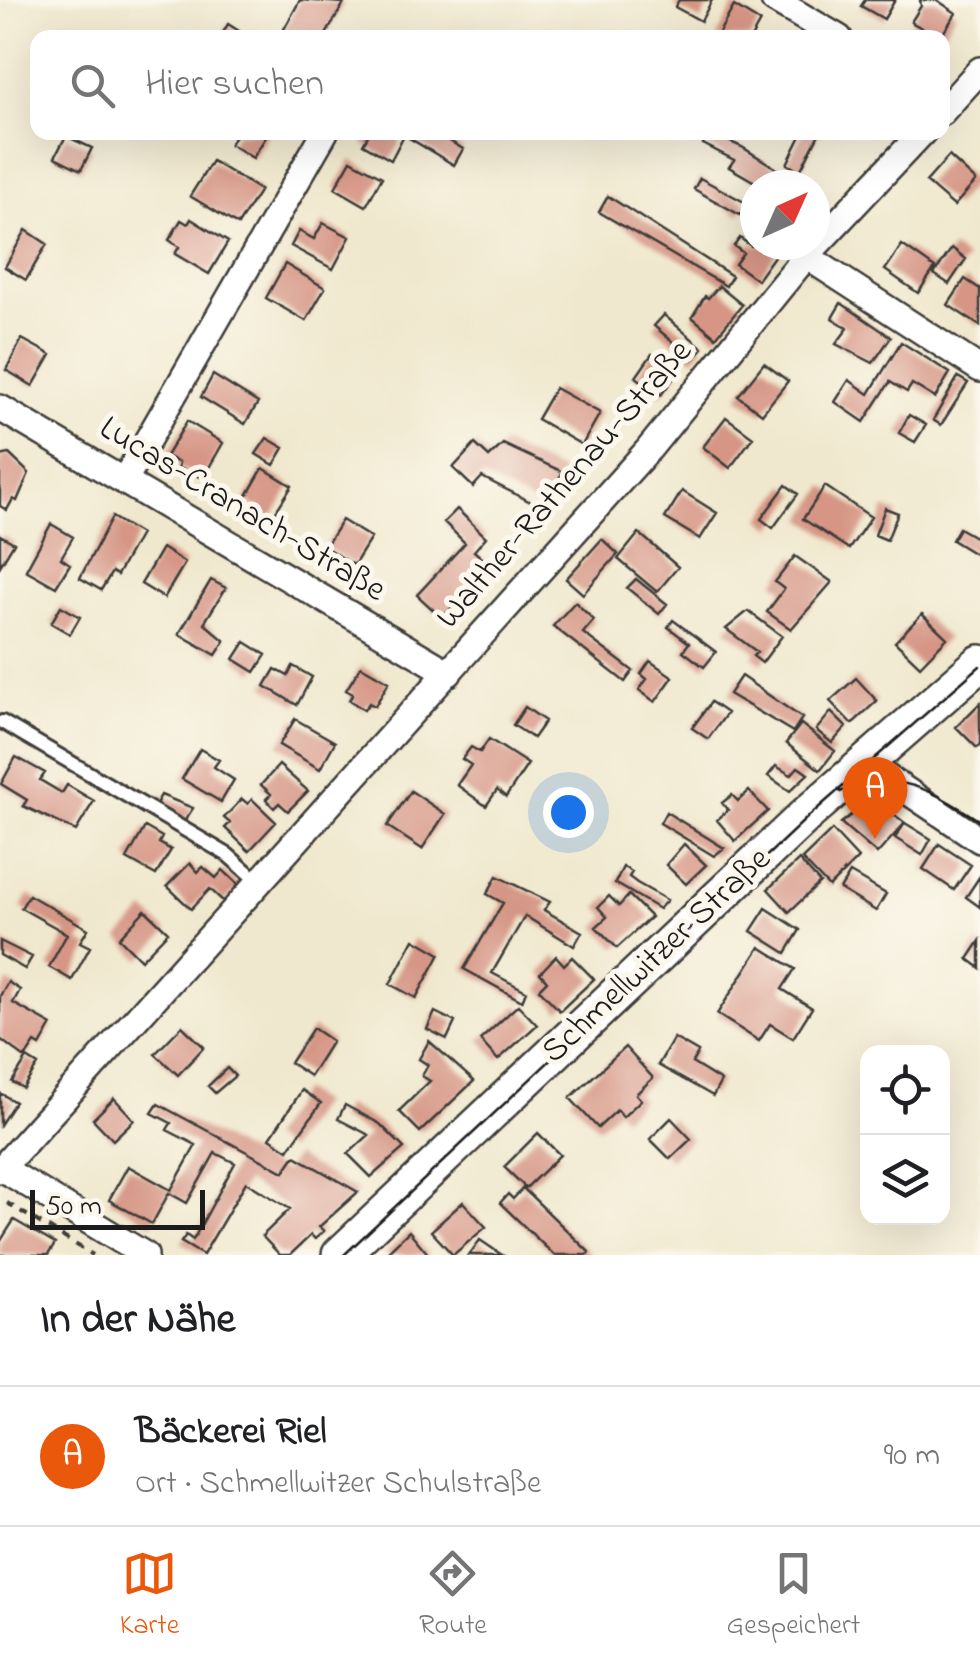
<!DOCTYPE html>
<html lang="de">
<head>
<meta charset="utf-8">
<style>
  body { margin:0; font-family:"Indie Flower",sans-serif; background:#f6f6f6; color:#202124 }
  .controls { position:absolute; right:30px; bottom:30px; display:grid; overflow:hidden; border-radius:20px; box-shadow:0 10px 40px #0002 }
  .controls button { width:90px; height:90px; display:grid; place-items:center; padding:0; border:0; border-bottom:2px solid #e0e0e0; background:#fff; color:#202124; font:50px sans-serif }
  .compass { position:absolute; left:740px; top:170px; width:90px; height:90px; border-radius:50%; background:#fff; box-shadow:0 10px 40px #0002; rotate:45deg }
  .scale { position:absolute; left:30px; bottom:25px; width:175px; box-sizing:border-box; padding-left:10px; border:5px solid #1c1c1c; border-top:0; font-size:28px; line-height:35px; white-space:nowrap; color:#1c1c1c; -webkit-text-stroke:8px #fbf7ec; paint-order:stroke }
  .you { position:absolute; left:568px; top:812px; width:35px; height:35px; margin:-25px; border:8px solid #fff; border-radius:50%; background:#1a73e8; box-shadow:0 0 0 15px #1a73e833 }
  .badge { display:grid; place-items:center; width:65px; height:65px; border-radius:50%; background:#ea580c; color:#fff; font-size:32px; font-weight:700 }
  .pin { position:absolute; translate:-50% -82px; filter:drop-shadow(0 2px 5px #0008) }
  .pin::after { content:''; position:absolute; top:52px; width:35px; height:30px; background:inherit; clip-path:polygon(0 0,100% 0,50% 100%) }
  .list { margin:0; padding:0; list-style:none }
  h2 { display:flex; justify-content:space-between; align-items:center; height:130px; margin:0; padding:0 40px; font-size:42px }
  h2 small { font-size:32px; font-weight:400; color:#757577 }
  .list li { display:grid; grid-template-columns:65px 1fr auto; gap:30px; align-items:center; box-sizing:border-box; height:140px; padding:0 40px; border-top:2px solid #e0e0e0 }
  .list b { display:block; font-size:38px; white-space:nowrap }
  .list p { margin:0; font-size:32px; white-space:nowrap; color:#757577 }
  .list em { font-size:32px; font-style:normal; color:#757577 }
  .icon { flex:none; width:55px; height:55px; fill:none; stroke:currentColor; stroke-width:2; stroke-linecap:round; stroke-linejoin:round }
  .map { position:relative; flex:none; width:980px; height:1255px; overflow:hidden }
  .search { position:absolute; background:#fff; box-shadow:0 10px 40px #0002; left:30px; right:30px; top:30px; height:110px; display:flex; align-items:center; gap:25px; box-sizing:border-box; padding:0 35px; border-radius:20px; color:#757577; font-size:38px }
  .sheet { height:270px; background:#fff }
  nav { display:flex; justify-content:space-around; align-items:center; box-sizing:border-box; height:140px; border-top:2px solid #e0e0e0; background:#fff; font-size:28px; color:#757577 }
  nav a { display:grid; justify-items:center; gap:5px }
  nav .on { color:#ea580c }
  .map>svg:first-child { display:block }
  .building { fill:#d69585 }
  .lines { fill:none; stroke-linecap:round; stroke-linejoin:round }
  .lane-casing { stroke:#3c3b37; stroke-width:18 }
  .street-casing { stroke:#3c3b37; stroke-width:30 }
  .secondary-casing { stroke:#3c3b37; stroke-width:40 }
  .path { stroke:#3c3b37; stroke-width:4; stroke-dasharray:8 8; stroke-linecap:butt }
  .lane { stroke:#fff; stroke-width:12 }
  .street { stroke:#fff; stroke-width:25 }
  .secondary { stroke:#fff; stroke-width:35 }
  .tram { stroke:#1c1c1c; stroke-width:2.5 }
  .labels { text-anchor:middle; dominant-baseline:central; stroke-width:10; stroke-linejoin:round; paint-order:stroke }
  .street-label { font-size:35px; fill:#1c1c1c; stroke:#fbf7ec }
</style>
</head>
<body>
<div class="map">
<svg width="980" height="1255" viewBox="0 0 980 1255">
  <rect width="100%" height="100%" fill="#fbf7ec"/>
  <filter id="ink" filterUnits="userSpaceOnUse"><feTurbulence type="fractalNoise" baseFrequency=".01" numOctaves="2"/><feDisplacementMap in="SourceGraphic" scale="20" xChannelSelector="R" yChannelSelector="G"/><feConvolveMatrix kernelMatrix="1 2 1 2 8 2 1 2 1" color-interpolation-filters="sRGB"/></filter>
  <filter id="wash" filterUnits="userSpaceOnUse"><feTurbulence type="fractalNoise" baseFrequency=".0048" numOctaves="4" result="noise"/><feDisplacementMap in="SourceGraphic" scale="40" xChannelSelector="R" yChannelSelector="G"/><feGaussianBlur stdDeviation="2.25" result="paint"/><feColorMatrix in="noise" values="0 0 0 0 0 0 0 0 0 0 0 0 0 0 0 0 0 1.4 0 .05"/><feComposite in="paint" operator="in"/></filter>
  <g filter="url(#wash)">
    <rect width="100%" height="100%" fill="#f0e8ce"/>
    <g id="blocks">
      <path class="building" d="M300,0L344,3L324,38H295L283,31Z
        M679,0H712L701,21L675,7Z
        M865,0H895L884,19L861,6Z
        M920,0H937L956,13L940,38L911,22L921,6Z
        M734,6L760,22L751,38H716Z
        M228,24L250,38H220Z
        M237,132H269L253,158L230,144Z
        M370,132H434L463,149L454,165L404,135L391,160L363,144Z
        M708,132L742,147L803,185H760L729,167L734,160L703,144Z
        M803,132H820L800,171L787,164Z
        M66,136L92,148L81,170L55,157Z
        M949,156L976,181L954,206L926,182Z
        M351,160L382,177L366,206L335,188Z
        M212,161L260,190L238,225L190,196Z
        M700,178L746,203L740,215L694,189Z
        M608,196L732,276L726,286L599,212Z
        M191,219L228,242L209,274L175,254L179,247L169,240L181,220L188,224Z
        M323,223L350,237L333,269L291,246L299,231L314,239Z
        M26,230L47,244L26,280L5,267Z
        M740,238L751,246L755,240V245H782L757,280L735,264L743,253L734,246Z
        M902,245L935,268L918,293L885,270Z
        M952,248L966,259L949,284L934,274Z
        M285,264L325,288L306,321L266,298Z
        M965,279L980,289V326L948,305Z
        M719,286L742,305L716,337L692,317L705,296L708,298Z
        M841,303L891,337L873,363L836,344L848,328L832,318Z
        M664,315L703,348L693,359L654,326Z
        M22,339L51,355L33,386L6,370Z
        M901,342L950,373L935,398L912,384L907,392L890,382L864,422L835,402L849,380L869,394Z
        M652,354L678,372L661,395L636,377Z
        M764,363L788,381L762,414L738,396Z
        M213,375L258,403L245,424L201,397Z
        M958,377L968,383L941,425L933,420Z
        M555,388L600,413L582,445L537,419Z
        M909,415L926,425L915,442L899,433Z
        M726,417L753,437L730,468L703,447Z
        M187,421L223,443L203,478L178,468L179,463L166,456Z
        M267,438L284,448L274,465L256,454Z
        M475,444L489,457L503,444L563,472L556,483L565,488L552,513L482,477L473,487L453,468Z
        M9,454L29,473L17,501L13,499L7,510L0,506V456Z
        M263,468L292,486L271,519L245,499Z
        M786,485L798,494L773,528L761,519Z
        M825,486L871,517L849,549L803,519Z
        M682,491L717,513L700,539L665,518Z
        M885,508L898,513L887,540L875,535Z
        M457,509L486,537L474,551L490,565L442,618L417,595L465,543L444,522Z
        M112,517L140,534L117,575L112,572L101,590L80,578Z
        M342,520L371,538L354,565L325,547Z
        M51,524L73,537L61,558L70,564L56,587L26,570Z
        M959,528L980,540V557L952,540Z
        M639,533L678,567L657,592L618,559Z
        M0,535L14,543L0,566Z
        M602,539L618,554L583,594L566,579Z
        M162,548L185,563L164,598L141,584Z
        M795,556L832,582L791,629L767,612L784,589L775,582Z
        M636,579L667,604L659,614L627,588Z
        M211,580L226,588L204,623L225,641L216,655L179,634Z
        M575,602L594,620L583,633L633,671L625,682L553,626Z
        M61,606L80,617L70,634L51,623Z
        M748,611L782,636L762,663L753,656L757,652L726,629Z
        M922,614L947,638L920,666L895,642Z
        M673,620L716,652L704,667L683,651L689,643L668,627Z
        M245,642L266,655L255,672L234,659Z
        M650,661L673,677L655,702L639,690L647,679L641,674Z
        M293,666L312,677L297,705L265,686L275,669L288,676Z
        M361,666L389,682L375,706L369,703L364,710L349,700L353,694L346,690Z
        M741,676L802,718L793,732L729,694Z
        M856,678L877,701L852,724L830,701Z
        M711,702L727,713L708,739L692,728Z
        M980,703V745L977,748L956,727Z
        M525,707L545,721L533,738L513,725Z
        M831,712L846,727L832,743L816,730Z
        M295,719L335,742L320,769L279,745Z
        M801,724L835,751L820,770L786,743Z
        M489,739L528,764L506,797L497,790L486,806L457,785L471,765L462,759L471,747L480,752Z
        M200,749L219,760L214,767L234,780L221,802L182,779Z
        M16,757L45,773L40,780L62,793L67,785L94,801L76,831L23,806L27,800L1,784Z
        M279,765L308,791L288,811L279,803L274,808L266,799L271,794L261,785Z
        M776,766L791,775L798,767L808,774L790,791L768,776Z
        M411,791L445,814L422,849L387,826Z
        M749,791L768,811L735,841L717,820L728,810L722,803L732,795L738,801Z
        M161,795L193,808L182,825L154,807Z
        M872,798L905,823L877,854L841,823Z
        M242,799L248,804L252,799L276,822L249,851L225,828L230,823L224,818Z
        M666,812L724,848L714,856L660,823Z
        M905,823L931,839L922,855L895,838Z
        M145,827L162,837L159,843L171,850L156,875L127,859Z
        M832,830L858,858L829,887L802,859Z
        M684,844L706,865L686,884L666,865Z
        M939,844L971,865L954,890L923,869Z
        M799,860L820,883L789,912L768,889Z
        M190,863L198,872L203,867L216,878L223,870L240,886L224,902L210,889L191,909L167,886Z
        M623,867L632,872L629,877L637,883L667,900L659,909L615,883Z
        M850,873L886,894L876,911L840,889Z
        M497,876L550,902L544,910L582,932L574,946L525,916L492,973L526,991L522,1001L464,969L503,903L487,894Z
        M980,876V907L966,897Z
        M29,895L88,929L80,942L90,947L72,980L49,967L67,934L21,908Z
        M629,895L651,917L617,948L596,927L607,917L598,907L609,896L619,906Z
        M766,908L800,930L786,953L751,931Z
        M145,910L168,932L141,960L119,938Z
        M414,939L440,954L416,998L390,984Z
        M0,941L32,957L25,969L0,955Z
        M980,941V968L968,959Z
        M760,947L795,969L782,989L812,1008L793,1038L770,1024L759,1041L717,1014Z
        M556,956L564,965L572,957L594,979L560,1011L539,989L547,981L540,973Z
        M8,982L20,990L13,1003L52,1025L40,1046L35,1043L25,1058L0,1039V996Z
        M518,1005L537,1025L498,1060L480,1040Z
        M435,1012L455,1022L447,1039L427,1029Z
        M182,1026L204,1047L178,1075L155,1054Z
        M313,1028L332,1041L310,1076L290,1063Z
        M674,1038L698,1052L692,1063L721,1081L713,1096L658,1065Z
        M429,1041L474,1081L420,1132L399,1111L430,1081L422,1076L428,1065L419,1059Z
        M625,1047L653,1078L636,1094L641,1100L623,1117L617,1110L598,1128L570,1098Z
        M27,1058L38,1065L23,1088L12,1082Z
        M227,1068L235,1076L215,1093L208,1086Z
        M302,1090L321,1103L288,1150L270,1138Z
        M0,1093L15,1102L0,1125Z
        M114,1098L134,1120L113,1140L93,1119Z
        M158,1104L284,1172L295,1156L358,1192L319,1227L324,1231L315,1239L311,1235L290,1255H280L262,1236L290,1209L246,1182L203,1255L181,1242L186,1235L193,1240L235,1163L215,1153L187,1203L169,1193L152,1224L109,1200L128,1166L171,1190L196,1145L167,1130L171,1123L152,1113Z
        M345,1105L380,1124L404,1148L371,1177L348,1154L369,1135L338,1119Z
        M671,1118L691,1139L670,1159L650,1139Z
        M538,1133L560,1155L526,1188L504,1167Z
        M523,1188L589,1252L587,1255H554L500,1203L508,1194L513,1199Z
        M463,1202L486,1227L453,1255L431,1231Z
        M14,1220L55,1244L48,1255H0V1242Z
        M409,1231L429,1255H384Z
        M480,1240L502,1255H469Z"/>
    </g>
  </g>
  <g filter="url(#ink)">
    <use href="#blocks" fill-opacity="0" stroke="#3c3b37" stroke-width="2.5"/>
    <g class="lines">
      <g class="lane-casing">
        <path id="lane" d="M2,722L228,855L262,885"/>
      </g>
      <g class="street-casing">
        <path id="street" d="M774,0L839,38
          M942,112L980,70
          M806,256L980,369
          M0,408L449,673
          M124,481L325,132
          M864,762L980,840
          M0,1167L145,1255
          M0,1170L649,449L806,256L923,132"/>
      </g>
      <g class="secondary-casing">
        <path id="secondary" d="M340,1255L806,815L980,663"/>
      </g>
      <path class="path" d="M7,1203L93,1255"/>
      <use href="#lane" class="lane"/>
      <use href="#street" class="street"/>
      <use href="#secondary" class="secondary"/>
      <path class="tram" d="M840,792C895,767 934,791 980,821
        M344,1255L808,817L980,666"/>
    </g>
  </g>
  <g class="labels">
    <g class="street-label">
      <text transform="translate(565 485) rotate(-49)">Walther-Rathenau-Straße</text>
      <text transform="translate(242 510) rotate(31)">Lucas-Cranach-Straße</text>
      <text transform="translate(657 956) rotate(-43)">Schmellwitzer Straße</text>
    </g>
  </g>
</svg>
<div class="controls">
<button><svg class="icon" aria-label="locate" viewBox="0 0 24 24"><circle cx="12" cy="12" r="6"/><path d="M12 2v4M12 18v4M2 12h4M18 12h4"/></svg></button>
<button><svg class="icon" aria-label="layers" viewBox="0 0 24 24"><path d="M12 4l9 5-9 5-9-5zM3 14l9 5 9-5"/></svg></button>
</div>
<svg class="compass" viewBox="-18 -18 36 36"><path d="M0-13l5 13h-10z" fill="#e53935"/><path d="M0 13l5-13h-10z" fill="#757577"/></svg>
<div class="scale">50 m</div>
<div class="you"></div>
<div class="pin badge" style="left:875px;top:839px">A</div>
<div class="search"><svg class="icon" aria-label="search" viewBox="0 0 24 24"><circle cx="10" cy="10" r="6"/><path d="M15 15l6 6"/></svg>Hier suchen</div>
</div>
<section class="sheet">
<h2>In der Nähe<small></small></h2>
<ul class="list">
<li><span class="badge">A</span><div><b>Bäckerei Riel</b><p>Ort · Schmellwitzer Schulstraße</p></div><em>90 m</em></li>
</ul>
</section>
<nav>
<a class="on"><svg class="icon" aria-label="map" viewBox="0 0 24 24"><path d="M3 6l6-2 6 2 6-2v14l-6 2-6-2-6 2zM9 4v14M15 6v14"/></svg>Karte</a>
<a><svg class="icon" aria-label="directions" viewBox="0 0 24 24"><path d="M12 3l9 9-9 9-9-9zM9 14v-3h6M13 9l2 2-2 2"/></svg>Route</a>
<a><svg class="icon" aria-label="saved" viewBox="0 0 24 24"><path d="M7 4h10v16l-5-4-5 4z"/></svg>Gespeichert</a>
</nav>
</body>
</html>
